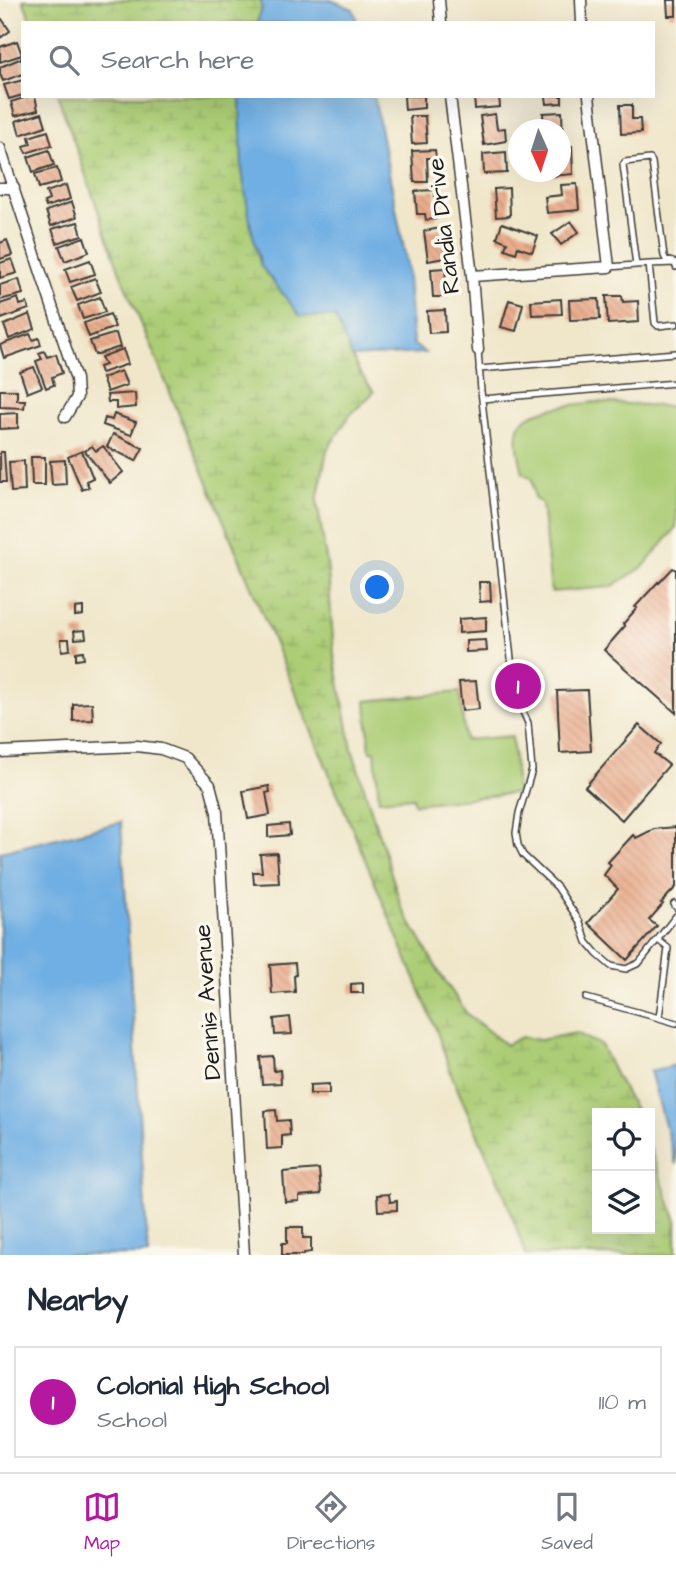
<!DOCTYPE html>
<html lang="en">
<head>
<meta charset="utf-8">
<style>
  body { margin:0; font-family:"Architects Daughter",sans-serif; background:#f6f6f7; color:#1f2937 }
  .controls { position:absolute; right:21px; bottom:21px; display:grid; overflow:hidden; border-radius:0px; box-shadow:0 7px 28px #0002 }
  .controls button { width:63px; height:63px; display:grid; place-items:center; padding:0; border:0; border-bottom:2px solid #e0e1e3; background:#fff; color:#1f2937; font:35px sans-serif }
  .compass { position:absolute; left:508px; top:119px; width:63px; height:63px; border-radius:50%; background:#fff; box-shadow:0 7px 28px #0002; rotate:177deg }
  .you { position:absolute; left:378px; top:588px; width:24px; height:24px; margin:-18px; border:5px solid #fff; border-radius:50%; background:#1a73e8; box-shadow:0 0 0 10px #1a73e833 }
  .badge { display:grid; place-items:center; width:46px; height:46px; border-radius:50%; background:#b5179e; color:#fff; font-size:23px; font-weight:700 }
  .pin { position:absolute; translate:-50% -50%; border:4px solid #fff; box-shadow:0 2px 7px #0006 }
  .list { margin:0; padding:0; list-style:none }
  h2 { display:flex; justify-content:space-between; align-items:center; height:91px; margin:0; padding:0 28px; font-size:30px }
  h2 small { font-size:23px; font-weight:400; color:#747a83 }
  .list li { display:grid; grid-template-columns:46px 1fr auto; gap:21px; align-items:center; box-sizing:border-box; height:112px; margin:0 14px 14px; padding:0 14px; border:2px solid #e0e1e3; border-radius:0px }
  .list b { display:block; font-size:26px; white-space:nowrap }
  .list p { margin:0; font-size:23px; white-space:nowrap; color:#747a83 }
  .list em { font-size:23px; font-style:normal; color:#747a83 }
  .icon { flex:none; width:38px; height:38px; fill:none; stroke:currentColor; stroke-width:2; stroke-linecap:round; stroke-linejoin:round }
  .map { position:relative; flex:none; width:676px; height:1255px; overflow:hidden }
  .search { position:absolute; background:#fff; box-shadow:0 7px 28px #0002; left:21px; right:21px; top:21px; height:77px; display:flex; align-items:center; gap:18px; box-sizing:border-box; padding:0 24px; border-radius:0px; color:#747a83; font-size:26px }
  .sheet { height:217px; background:#fff }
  nav { display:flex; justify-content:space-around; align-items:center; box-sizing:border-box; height:98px; border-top:2px solid #e0e1e3; background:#fff; font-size:19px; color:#747a83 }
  nav a { display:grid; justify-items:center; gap:4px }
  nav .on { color:#b5179e }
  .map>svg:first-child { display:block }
  .wetland { fill:url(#wetland-marsh); stroke:#647449; stroke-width:2 }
  .garden { fill:#accd76; stroke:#647449; stroke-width:2 }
  .water { fill:#6fafe3; stroke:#466680; stroke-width:2 }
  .building { fill:url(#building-back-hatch) }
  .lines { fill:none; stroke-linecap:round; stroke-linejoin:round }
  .service-casing { stroke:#3c3a36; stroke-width:8 }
  .minor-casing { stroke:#3c3a36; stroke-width:13 }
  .service { stroke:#fff; stroke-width:5 }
  .minor { stroke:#fff; stroke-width:10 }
  .labels { text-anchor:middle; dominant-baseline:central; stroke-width:7; stroke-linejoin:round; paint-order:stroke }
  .street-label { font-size:24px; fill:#1c1c1c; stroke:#fbf7ec }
</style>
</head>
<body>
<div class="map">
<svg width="676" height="1255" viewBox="0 0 676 1255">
  <defs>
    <pattern id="wetland-marsh" width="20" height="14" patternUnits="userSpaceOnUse" patternTransform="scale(1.75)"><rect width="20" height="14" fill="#accd76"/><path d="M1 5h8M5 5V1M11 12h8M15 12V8" fill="none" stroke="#93af66"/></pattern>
    <pattern id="building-back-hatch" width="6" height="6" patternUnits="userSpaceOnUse" patternTransform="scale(1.75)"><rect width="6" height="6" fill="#eaad8e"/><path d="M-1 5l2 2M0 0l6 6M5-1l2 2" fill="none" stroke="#c8947a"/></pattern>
  </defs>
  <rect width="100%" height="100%" fill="#fbf7ec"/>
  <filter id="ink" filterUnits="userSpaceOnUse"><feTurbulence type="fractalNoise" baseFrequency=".0143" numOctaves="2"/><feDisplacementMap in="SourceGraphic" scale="14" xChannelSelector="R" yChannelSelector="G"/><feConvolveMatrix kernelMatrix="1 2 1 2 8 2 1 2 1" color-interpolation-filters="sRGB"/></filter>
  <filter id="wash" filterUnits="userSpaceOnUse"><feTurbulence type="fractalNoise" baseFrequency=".00686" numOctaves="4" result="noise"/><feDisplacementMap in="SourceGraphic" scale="28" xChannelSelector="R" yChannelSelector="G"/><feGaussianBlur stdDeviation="1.57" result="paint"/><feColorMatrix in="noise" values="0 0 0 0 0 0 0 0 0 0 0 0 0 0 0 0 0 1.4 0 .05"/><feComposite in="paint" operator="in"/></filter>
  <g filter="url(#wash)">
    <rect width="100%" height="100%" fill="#f0e7cb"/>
    <path class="wetland" d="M23,0H260L262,8L257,23H32Z
      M58,96H240L242,171L335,316L358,370L374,392L350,415L327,450L317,501L328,571L334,655L352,749L402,908L439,972L467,1014L506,1045L521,1037L540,1040L576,1033L601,1045L616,1076L637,1113H597V1229H650V1148L676,1221V1255H526L505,1196L453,1079L436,1029L120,273Z"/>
    <path class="garden" d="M596,402L676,407V528L643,567L611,587L551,592L542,503L535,499L532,479L523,473C520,459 515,442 519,428C524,407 577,405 596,402Z
      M460,692L465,740L512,736L517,793L414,804L413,797L379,800L375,751H370L366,701Z"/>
    <path class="water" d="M260,0H332L353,9L358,23H257L262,8Z
      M240,96H374L407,265L413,344L425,353L352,357L335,317L300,316L261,266L251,228L242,171Z
      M121,822L148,1255H0V852Z
      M676,1065V1165L650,1071Z"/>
    <g id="blocks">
      <path class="building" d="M667,0H676V16H668Z
        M2,19L10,31L0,38V20Z
        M17,41L22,55L0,62V47Z
        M22,58L23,74L3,81L0,74V67Z
        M23,80V95L9,99L4,85Z
        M30,96H35L38,110L15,116L11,102Z
        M404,96H424V108L405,110Z
        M474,96H499L500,107L475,109Z
        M546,96H562V103L547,104Z
        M620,105H632V119H640L641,133L621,134Z
        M562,112L563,140H560V130H544L543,113Z
        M42,113L46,126L20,135L16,121Z
        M495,114L497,129L505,128L506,141L484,145L480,116Z
        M410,116H425L427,143L412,144Z
        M48,131L52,145L26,153L24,146L31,144L29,137Z
        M572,146L573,174L552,176V172H560V147Z
        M49,150L54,165L33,172L28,157Z
        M435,150L436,158H427L428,182H414L412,151Z
        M506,152L507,173L484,174L483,154Z
        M57,168L61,182L39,188L35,174Z
        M577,184L579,210L547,213L545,197L562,195L561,185Z
        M66,185L70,199L46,207L44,202L49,200L46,192Z
        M509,188L510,216L496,217L494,189Z
        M435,190L436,219L426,220L425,214H417L415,191Z
        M72,202L77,217L51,226L46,211Z
        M571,221L579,232L561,245L552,234Z
        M78,222L82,235L57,243L52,229Z
        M502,223L538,236L532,252L518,247L516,253L505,249L507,242L497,238Z
        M441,228L445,258L428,261L424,231Z
        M84,237L89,252L65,261L59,246Z
        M7,240L12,255L0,259V243Z
        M12,259L17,273L0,278V263Z
        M90,260L95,274L70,282L65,269Z
        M445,268L447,297H433L431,269Z
        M95,278L101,292L77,301L71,287Z
        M19,279L23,294L0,300V285Z
        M606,296H622L623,302L638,301L639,322L608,324Z
        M100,297L105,312L83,319L78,305Z
        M18,298L20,305L27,303L29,309L1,319L0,304Z
        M561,299L562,314L532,315L531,301Z
        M599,299L600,319L570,320L569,300Z
        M509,300L523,304L516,331L501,327Z
        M445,310L446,332L429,333L427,311Z
        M30,314L35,329L9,339L4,325Z
        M110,314L115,327L89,337L84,323Z
        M116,333L120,347L95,355L90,341Z
        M30,334L33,340L39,338L41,345L4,358L0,345Z
        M123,349L128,364L101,373L99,367L105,365L101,357Z
        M44,351L47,357L56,354L62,373L52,377L54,385L46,388L36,361L42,359L39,353Z
        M34,367L42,387L27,393L20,372Z
        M121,371L127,385L107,392L102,378Z
        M0,390H17V400H25L24,408L0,407Z
        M135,393L136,407L116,409V402H108L107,395Z
        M18,413V428L0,429V414Z
        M114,414L136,422L131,435L103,425L105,418L112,420Z
        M113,434L143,448L136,461L107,447Z
        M92,446L96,451L103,446L123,472L110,483L85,451Z
        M82,451L93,478L86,481L89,487L82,490L68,457Z
        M0,452H4L6,482H0Z
        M31,457H45V485H32Z
        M65,460L66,484L52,485L50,461Z
        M24,461L25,491L11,492L9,462Z
        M673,568L676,570V713L604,650L625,626L623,624L637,608L635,607L658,582L659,583Z
        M479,582H490L491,601L480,602Z
        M83,607V615L75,616V608Z
        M486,617V631L459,633V619Z
        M85,630L86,638L75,639L74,631Z
        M61,639H69L70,650L62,651Z
        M486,640L487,651L466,652V641Z
        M83,651L84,659L76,660V652Z
        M476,681L479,709L462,711L459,682Z
        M587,690L591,751L560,753L557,691Z
        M92,703L93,720L73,721V704Z
        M639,725L661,744L654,753L669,765L622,820L585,787Z
        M269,786L270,792L266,793L270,815L248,819L243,791Z
        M289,824L290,835L268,837V826Z
        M676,827V887L661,903L663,904L649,920L657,926L627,960L588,923L618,889L604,875L611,865L608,862L633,835L636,838L654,829Z
        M277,853L279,883L254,884L253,872H262L260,854Z
        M295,963L296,975L294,976L295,992L272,994L270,965Z
        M363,983V993H351V984Z
        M290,1017L292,1034L275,1035L274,1019Z
        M273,1056L274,1071L280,1070L281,1083L262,1084L260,1057Z
        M329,1084V1094H310V1085Z
        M276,1110L277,1121L289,1120L290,1135L282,1136V1148L267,1149L265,1111Z
        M319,1169L321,1194L299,1196V1201L285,1202L283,1172Z
        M389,1194L390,1202L397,1201V1210L378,1211L377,1195Z
        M287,1227H303V1238H311V1252L304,1253V1255H282V1243H287Z"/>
    </g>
  </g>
  <g filter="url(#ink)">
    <use href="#blocks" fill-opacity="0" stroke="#3c3a36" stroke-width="2"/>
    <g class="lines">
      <g class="service-casing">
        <path id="service" d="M676,263L666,260L664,256L652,162L650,159L625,162L623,165L636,265L649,264L655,323L658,326L676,324
          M649,264L675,263L676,267
          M609,267L636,265
          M478,350L481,391L515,694L528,723L532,770L519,813L516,833L518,845L523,855L557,887L580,922L587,942L597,954L611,966L626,969L639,963L676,916
          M479,369L676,353
          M482,399L676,383
          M674,904L676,907
          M586,998L659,1018L668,948L658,940
          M659,1018L676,1023"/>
      </g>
      <g class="minor-casing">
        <path id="minor" d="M439,0L441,23
          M581,0L582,23
          M450,96L472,276L478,350
          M0,148L76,379L77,397L65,417
          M0,188H14
          M472,276L609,267L589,96
          M0,752L137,746L161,749L185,758L210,785L217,812L244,1255"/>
      </g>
      <use href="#service" class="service"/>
      <use href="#minor" class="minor"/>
    </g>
  </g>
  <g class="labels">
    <g class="street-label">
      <text transform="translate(444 226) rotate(-97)">Randia Drive</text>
      <text transform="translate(208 1002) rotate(-94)">Dennis Avenue</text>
    </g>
  </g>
</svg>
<div class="controls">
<button><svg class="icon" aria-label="locate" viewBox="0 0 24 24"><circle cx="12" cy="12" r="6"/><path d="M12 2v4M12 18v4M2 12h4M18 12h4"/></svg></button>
<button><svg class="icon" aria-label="layers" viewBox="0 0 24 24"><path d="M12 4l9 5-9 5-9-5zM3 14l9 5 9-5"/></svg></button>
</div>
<svg class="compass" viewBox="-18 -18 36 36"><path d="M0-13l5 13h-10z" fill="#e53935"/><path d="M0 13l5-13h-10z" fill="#747a83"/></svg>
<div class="you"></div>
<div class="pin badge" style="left:518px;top:686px">1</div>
<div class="search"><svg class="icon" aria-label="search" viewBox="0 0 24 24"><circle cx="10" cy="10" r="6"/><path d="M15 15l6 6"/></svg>Search here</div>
</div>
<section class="sheet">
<h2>Nearby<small></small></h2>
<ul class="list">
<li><span class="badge">1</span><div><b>Colonial High School</b><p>School</p></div><em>110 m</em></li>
</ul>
</section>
<nav>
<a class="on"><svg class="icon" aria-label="map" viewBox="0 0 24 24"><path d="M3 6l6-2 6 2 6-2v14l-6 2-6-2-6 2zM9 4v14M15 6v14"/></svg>Map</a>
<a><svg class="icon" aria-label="directions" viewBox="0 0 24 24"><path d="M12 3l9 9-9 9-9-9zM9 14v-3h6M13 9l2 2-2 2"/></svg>Directions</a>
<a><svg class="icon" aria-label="saved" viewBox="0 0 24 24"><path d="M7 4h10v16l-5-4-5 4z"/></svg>Saved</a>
</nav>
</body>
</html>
